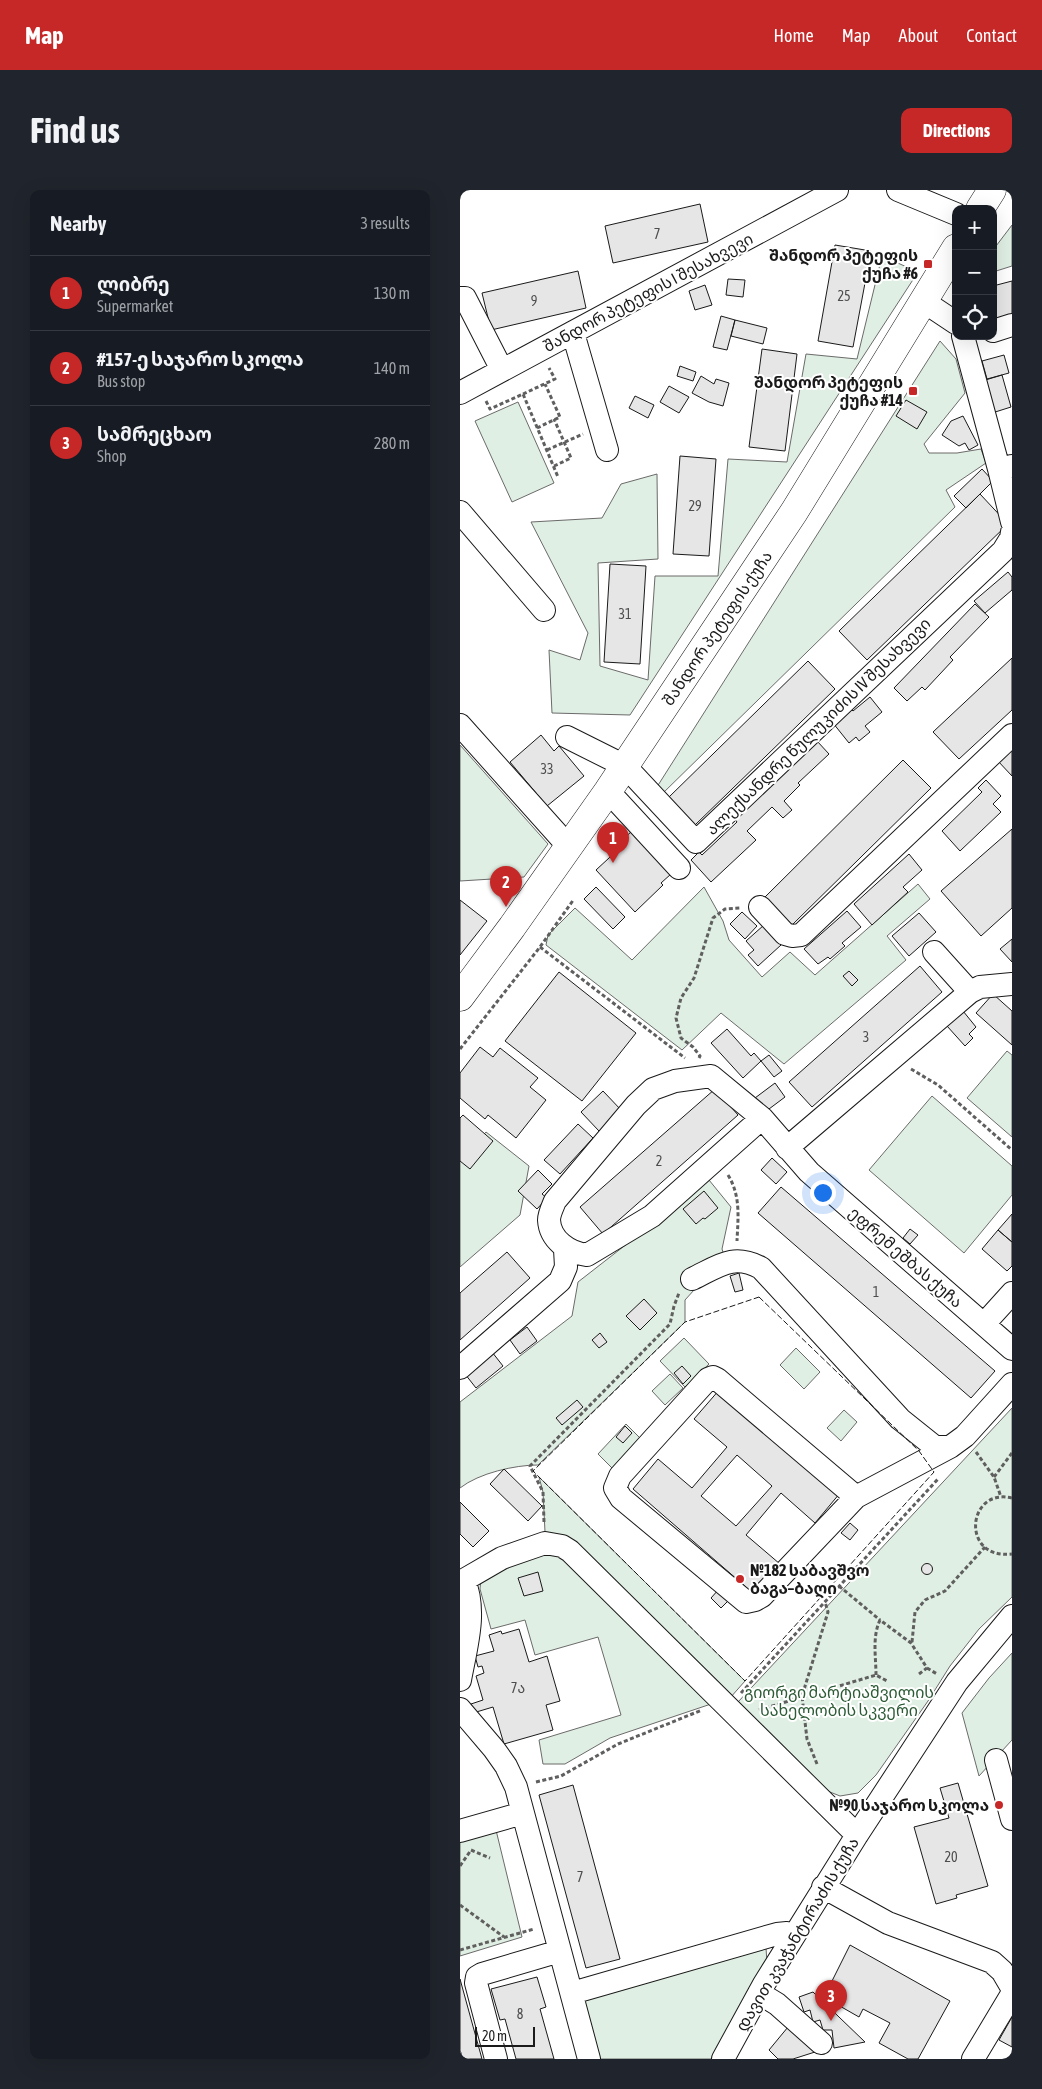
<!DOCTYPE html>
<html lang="en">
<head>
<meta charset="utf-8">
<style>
  body { margin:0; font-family:"Asap Condensed","Noto Sans Georgian",sans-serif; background:#20242c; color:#f1f3f6 }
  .controls { position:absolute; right:15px; top:15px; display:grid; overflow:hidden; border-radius:10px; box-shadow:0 5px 20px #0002 }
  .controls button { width:45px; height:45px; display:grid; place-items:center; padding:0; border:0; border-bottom:1px solid #363941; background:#171b24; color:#f1f3f6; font:25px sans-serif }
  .scale { position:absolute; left:15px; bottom:12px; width:60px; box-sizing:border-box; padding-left:5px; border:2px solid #1a1a1a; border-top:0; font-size:14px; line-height:18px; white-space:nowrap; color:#1a1a1a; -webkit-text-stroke:4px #fff; paint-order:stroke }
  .you { position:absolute; left:362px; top:1002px; width:18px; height:18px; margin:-12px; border:4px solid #fff; border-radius:50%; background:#1a73e8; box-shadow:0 0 0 8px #1a73e833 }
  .badge { display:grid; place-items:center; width:32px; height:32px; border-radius:50%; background:#c62828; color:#fff; font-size:16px; font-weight:700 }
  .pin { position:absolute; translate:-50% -41px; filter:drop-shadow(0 1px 2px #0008) }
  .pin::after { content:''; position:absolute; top:26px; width:18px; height:15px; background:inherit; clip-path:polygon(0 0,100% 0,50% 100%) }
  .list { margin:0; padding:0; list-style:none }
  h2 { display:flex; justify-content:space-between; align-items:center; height:65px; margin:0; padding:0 20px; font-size:21px }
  h2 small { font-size:16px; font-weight:400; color:#9ea1a6 }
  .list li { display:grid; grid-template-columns:32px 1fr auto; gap:15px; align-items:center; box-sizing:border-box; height:75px; padding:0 20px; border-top:1px solid #363941 }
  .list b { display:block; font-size:19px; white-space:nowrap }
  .list p { margin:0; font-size:16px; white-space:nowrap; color:#9ea1a6 }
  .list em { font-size:16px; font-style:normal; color:#9ea1a6 }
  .icon { flex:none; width:28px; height:28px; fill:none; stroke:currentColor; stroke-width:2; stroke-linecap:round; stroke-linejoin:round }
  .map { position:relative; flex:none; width:552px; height:1869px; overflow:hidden; border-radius:10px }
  header { display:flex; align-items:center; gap:30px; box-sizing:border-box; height:70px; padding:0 25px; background:#c62828; color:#fff }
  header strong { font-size:24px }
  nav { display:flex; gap:28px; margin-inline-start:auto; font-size:18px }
  .intro { display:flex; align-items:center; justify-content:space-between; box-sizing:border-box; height:120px; padding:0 30px }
  h1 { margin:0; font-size:35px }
  .button { padding:12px 22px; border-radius:10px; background:#c62828; color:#fff; font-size:18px; font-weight:700 }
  main { display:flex; gap:30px; padding:0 30px }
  aside { flex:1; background:#171b24; border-radius:10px; box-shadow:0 5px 20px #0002 }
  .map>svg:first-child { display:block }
  .green { fill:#e0efe3; stroke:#6a6a6a }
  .building { fill:#e6e6e6; stroke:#1a1a1a; fill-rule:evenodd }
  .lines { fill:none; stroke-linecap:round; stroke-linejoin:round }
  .minor-casing { stroke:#1a1a1a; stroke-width:24 }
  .major-casing { stroke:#1a1a1a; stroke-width:29 }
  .path { stroke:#5f5f5f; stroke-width:3; stroke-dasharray:4 2.5; stroke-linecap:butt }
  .minor { stroke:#fff; stroke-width:22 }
  .major { stroke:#fff; stroke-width:28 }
  .fence { stroke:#1a1a1a; stroke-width:1; stroke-dasharray:6 2.5; stroke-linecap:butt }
  .poi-dot { fill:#c62828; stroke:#fff; stroke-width:2 }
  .labels { text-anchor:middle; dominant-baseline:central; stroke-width:4; stroke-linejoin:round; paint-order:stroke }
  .number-label { font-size:14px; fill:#4d4d4d }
  .poi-label { font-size:16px; font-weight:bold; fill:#1a1a1a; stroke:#fff; text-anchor:end }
  .street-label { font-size:16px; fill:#1a1a1a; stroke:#fff }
  .park-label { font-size:16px; fill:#2b5a34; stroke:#fff }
</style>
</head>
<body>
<header>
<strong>Map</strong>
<nav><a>Home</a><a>Map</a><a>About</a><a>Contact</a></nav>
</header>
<div class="intro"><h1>Find us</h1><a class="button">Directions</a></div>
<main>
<aside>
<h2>Nearby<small>3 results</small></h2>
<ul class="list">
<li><span class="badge">1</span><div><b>ლიბრე</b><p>Supermarket</p></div><em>130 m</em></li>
<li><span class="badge">2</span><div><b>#157-ე საჯარო სკოლა</b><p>Bus stop</p></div><em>140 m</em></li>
<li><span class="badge">3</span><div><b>სამრეცხაო</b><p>Shop</p></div><em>280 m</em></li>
</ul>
</aside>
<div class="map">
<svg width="552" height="1869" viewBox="0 0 552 1869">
  <rect width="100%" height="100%" fill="#fff"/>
  <path class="green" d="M552,35V76L533,82V60Z
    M422,66L458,82L170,525L92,523L89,460L120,470L128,443L71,332L142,328L161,294L197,284L198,369L138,373L140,476L188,490L195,386H258L268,269L327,272L346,164L397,169Z
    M480,151L496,169L505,203L464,254L469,263H497L521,259L526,273L486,300L495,317L200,606L195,600Z
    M58,212L94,293L52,312L15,231Z
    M0,555L88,654L64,687L0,691Z
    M458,694L470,709L427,746L446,770L324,874L261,823L222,860L86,755L88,745L115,718L172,770L244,697L263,731L269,750L302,787L330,762L355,785Z
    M547,861L552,865V947L507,908Z
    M472,906L552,976V1005L504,1063L409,980Z
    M26,942L69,976L60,1025L0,1077V972Z
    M249,990L271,1017L262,1059L270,1083L244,1089L225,1110V1132L78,1275C55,1275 19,1283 0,1298V1212L112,1126L118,1092Z
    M224,1148L249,1174L225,1197L200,1171Z
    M336,1158L360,1182L344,1199L320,1175Z
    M210,1184L223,1198L205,1215L192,1201Z
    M552,1218V1407L519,1439L490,1476L468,1511L416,1585L398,1603L380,1606L365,1600L278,1512Z
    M384,1220L397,1232L381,1251L367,1238Z
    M166,1234L182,1250L154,1280L138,1264Z
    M79,1287L285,1491L270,1508L85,1342L83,1302Z
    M100,1359L251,1514L150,1548L105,1574H83L79,1550L161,1525L138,1447L75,1465L65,1430L31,1439L20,1399L21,1388L36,1376Z
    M552,1463V1550L519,1586L502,1523L529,1488Z
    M35,1636L62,1747L0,1766V1646Z
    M306,1758L307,1773L251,1869H136L120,1811Z"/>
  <path class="building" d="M240,14L248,52L153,73L145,36Z
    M375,55L411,61L393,157L358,151Z
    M118,81L126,118L31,140L22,103Z
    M268,89L285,90L283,107L266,105Z
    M552,91V130L535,135L533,127V96Z
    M245,95L252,115L235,120L229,101Z
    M261,126L275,130L267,160L253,157Z
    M275,130L307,138L303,154L271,146Z
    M302,159L337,164L325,261L289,257Z
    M544,165L549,183L527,189L522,171Z
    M220,176L236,182L233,191L217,186Z
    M542,185L551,217L532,223L522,191Z
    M241,186L254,194L256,189L269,193L263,216L249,212L232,203Z
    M209,196L229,207L219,223L200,212Z
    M175,206L194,215L188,228L169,218Z
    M446,210L467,222L457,239L436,226Z
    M503,226L518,255L509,260L505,253L499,256L482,245L491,231Z
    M220,266L256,269L249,366L213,364Z
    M522,279L533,291L506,318L494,306Z
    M520,304L548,334L407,470L379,441Z
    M150,374L186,376L180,474L144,472Z
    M548,382L552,387V400L525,423L514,411Z
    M515,414L529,427L490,467L493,470L465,500L462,497L447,511L434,498Z
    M552,468V520L499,569L473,542Z
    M348,471L375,499L235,635L208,608Z
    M410,507L422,522L405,536L410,542L399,551L396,547L389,553L373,533L391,519L393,521Z
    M81,545L94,561L99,556L124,586L87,616L50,572Z
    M357,551L369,564L338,593L340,595L324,611L332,620L323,628L312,617L287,641L296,650L251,692L231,670L239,662L242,665L277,632L274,628Z
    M552,557V586L537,570Z
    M443,570L471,598L331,736L304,708Z
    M526,590L541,606L533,614L541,622L500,661L482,641L522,602L518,598Z
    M552,639V718L521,746L481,701Z
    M172,641L211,684L201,693L203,695L175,722L136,680L162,656L159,653Z
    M449,664L462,680L443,697L448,702L412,735L394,714Z
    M136,697L165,727L153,739L124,709Z
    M0,710L27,731L0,765Z
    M387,721L401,737L382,753L385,756L370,769L368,767L358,774L344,759Z
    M282,722L297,736L285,749L270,734Z
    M459,723L476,742L449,766L432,746Z
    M304,735L321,755L298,776L288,765L294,760L286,751Z
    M552,749V772L540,759Z
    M460,776L482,802L352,917L329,892Z
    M389,781L398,790L392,796L383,786Z
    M99,782L176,843L122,911L45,851Z
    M533,804L552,821V855L516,823Z
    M503,821L516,837L509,844L513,848L505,856L487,836Z
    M267,839L291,866L294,863L301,871L283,888L251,853Z
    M20,857L33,867L40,858L78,888L70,897L86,910L56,948L28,925L25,929L0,908V883Z
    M309,865L322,881L314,887L301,871Z
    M315,893L325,907L305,922L295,908Z
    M255,899L278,925L143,1044L120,1017Z
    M143,901L162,921L139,941L121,922Z
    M3,925L33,951L10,979L0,971V928Z
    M118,934L133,948L100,984L84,970Z
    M312,968L327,982L316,994L301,980Z
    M78,980L92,994L82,1004L87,1008L77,1019L58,1001Z
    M321,997L535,1181L511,1208L298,1023Z
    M244,1001L258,1018L245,1029L243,1028L236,1034L223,1019Z
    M552,1024V1052L538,1040Z
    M450,1039L458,1045L450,1054L443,1048Z
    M538,1040L552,1052V1076L547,1081L522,1059Z
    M47,1062L70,1088L0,1150V1103Z
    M279,1083L283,1100L275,1102L270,1086Z
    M184,1109L197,1123L180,1140L166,1126Z
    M67,1137L77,1151L60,1164L50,1150Z
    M140,1143L147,1152L139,1158L132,1150Z
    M32,1162L43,1176L16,1198L5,1184Z
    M222,1176L231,1186L223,1194L214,1183Z
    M260,1199L380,1303L355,1333L321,1303L286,1345L320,1374L294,1404L173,1299L198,1269L232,1298L267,1257L234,1229ZM277,1265L312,1296L276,1336L241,1306Z
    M117,1210L123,1217L102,1235L96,1228Z
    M165,1236L172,1243L163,1253L156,1247Z
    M44,1279L82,1316L68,1331L30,1294Z
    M0,1312L29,1341L13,1357L0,1344Z
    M390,1333L398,1340L390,1350L381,1343Z
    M461.5 1379a5.5 5.5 0 1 1 11 0a5.5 5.5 0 1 1-11 0Z
    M78,1382L83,1401L64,1406L58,1388Z
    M259,1399L270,1409L261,1418L251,1408Z
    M59,1439L69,1472L87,1466L100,1511L86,1515L93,1540L44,1554L33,1517L13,1523L11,1514L23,1510L16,1486L24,1483L22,1476L18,1477L15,1466L34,1461L29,1445L41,1441L42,1444Z
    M498,1593L528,1696L496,1705L497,1708L476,1714L454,1637L489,1628L480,1598Z
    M113,1595L160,1769L126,1778L79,1605Z
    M390,1755L490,1811L458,1869H448L419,1853L430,1833L403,1819L399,1827L364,1807Z
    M77,1787L86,1817L80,1819L94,1869H56L45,1829L40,1830L31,1799Z
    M0,1789L22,1869H3L0,1860Z
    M353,1802L405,1852L374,1858L372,1840H363L360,1830L353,1832L350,1820L344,1822L339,1807Z
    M552,1827V1857L539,1850Z
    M328,1837L355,1862L333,1869H318L309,1860Z"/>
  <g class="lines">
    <g class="minor-casing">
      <path id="minor" d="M438,0L496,24
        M0,108H5L42,180
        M463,111L496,133
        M533,141L552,135
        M113,143L147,260
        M503,146L539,279L552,276
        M0,203L377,0
        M539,279L552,332
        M0,322L84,420
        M0,535L109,657
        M107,547L165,576L236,652L543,361L551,348L552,342
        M148,601L219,678
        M300,717L325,744L332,746L341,745L552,545
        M474,762L510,802
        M302,928L192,1026L127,1065C109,1063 90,1050 89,1030C89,1024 93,1016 95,1011L176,915L193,899L215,891L251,886L302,928L349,982L552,1159
        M327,958L510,802L520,797L552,794
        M232,1089C259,1076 273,1063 301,1078L440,1229L475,1257H490L505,1246L552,1194
        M524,1134L552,1103
        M0,1178L100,1091L106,1077L105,1059
        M396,1307L257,1189L253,1187L248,1189L160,1286L155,1298L161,1308L286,1412L295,1410L302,1406L396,1307L490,1257
        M0,1490C6,1457 17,1422 4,1390L42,1368L85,1353L102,1356L110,1361L397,1645
        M0,1519L34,1559L46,1576L56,1597L129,1869
        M536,1570L552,1629
        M0,1641L63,1623
        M363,1697L428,1733L532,1772L542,1781L552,1798
        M112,1803L317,1744L327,1743L333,1747
        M299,1803L317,1814L361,1853
        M36,1869L16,1793L17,1787L22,1784L100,1761
        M263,1869L304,1794L397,1645L497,1492L552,1426
        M513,1869L552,1804"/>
    </g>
    <g class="major-casing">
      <path id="major" d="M520,19L532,0
        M0,807L52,737L148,601L334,322L496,58"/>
    </g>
    <path class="path" d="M63,204L95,189L89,178
      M26,211L30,219L63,204L98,287
      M77,238L100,227L85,194
      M87,260L123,244
      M94,276L111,268L94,229
      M80,757L225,868
      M0,859L80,757L114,709
      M239,868L240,866L233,857L221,848L216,828L221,808L234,788L253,728L265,719L280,718
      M451,879L478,895L552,960
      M268,985C281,1006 278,1028 277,1051
      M516,1262L534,1287L541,1307
      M534,1287L552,1263
      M552,1308C507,1297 500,1370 552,1364
      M84,1332L83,1302L70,1276L210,1134L214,1116L219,1103
      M379,1396L420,1430
      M452,1452L455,1422L465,1410L485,1401L525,1357
      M467,1478L477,1484
      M416,1485C416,1467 412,1447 420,1430L451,1453L467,1478L459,1484
      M281,1503L478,1289
      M299,1520L416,1485L427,1491
      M357,1574L347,1549L342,1506L368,1422L365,1412
      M76,1592L101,1586L158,1554L242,1520
      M11,1660L30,1668
      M0,1676L11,1660
      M0,1715L44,1747
      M0,1760L74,1739"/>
    <use href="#minor" class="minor"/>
    <use href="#major" class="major"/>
    <path class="fence" d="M299,1107L459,1261L474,1282L285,1491L73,1281L225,1132Z"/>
  </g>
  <g class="poi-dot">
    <rect x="463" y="69" width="10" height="10" rx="2.5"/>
    <rect x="448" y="196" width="10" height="10" rx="2.5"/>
    <circle cx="280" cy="1389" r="5"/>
    <circle cx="539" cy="1615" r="5"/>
  </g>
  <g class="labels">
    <g class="number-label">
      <text x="197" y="44">7</text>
      <text x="384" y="106">25</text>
      <text x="74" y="111">9</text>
      <text x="235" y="316">29</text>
      <text x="165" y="424">31</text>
      <text x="87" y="579">33</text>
      <text x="406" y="847">3</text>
      <text x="199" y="971">2</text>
      <text x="416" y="1102">1</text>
      <text x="58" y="1498">7ა</text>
      <text x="491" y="1667">20</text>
      <text x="120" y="1687">7</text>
      <text x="60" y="1824">8</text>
    </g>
    <g class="poi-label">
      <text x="458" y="65">შანდორ პეტეფის<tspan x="458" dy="18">ქუჩა #6</tspan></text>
      <text x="443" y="192">შანდორ პეტეფის<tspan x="443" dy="18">ქუჩა #14</tspan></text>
      <text x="290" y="1380" text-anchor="start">№182 საბავშვო<tspan x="290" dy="18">ბაგა–ბაღი</tspan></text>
      <text x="529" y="1615">№90 საჯარო სკოლა</text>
    </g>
    <g class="street-label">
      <text transform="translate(188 102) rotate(-28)">შანდორ პეტეფის I შესახვევი</text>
      <text transform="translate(257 438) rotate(-56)">შანდორ პეტეფის ქუჩა</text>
      <text transform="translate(358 536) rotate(-44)">ალექსანდრე წულუკიძის IV შესახვევი</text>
      <text transform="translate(446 1067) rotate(41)">ეფრემ ეშბას ქუჩა</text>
      <text transform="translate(337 1744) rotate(-59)">დავით კვაჭანტირაძის ქუჩა</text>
    </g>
    <g class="park-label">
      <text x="379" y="1502">გიორგი მარტიაშვილის<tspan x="379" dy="18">სახელობის სკვერი</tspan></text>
    </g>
  </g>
</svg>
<div class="controls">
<button>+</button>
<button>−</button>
<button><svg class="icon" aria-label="locate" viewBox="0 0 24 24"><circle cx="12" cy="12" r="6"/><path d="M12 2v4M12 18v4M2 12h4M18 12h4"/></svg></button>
</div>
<div class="scale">20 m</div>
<div class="you"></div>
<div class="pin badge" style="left:153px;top:673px">1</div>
<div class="pin badge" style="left:46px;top:717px">2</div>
<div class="pin badge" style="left:371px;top:1831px">3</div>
</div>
</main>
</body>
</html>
